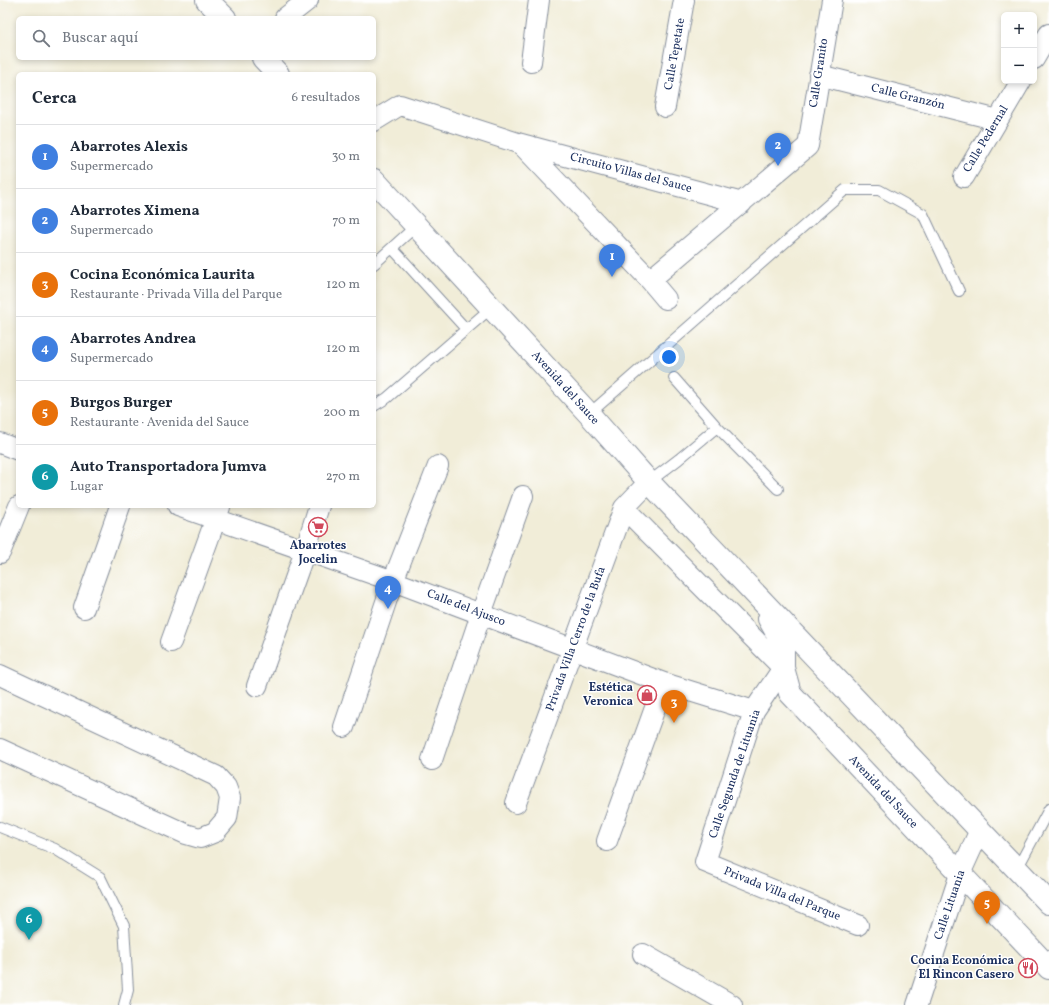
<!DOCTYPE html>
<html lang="es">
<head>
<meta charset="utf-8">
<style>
  body { margin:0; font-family:Vollkorn,serif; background:#f2f2f3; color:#1f2937 }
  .controls { position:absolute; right:12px; top:12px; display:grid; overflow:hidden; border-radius:6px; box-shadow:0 2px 6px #0003 }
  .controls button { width:36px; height:36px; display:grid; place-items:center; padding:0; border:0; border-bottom:1px solid #e0e1e3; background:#fff; color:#1f2937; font:20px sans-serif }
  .you { position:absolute; left:669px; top:357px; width:14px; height:14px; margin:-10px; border:3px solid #fff; border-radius:50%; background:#1a73e8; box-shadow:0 0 0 6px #1a73e833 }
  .badge { display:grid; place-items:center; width:26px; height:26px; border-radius:50%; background:#111827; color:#fff; font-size:13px; font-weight:700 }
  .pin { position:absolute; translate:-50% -33px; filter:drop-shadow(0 1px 2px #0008) }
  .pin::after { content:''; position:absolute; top:21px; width:14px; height:12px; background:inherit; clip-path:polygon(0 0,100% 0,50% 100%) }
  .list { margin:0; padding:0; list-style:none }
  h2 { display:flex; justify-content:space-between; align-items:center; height:52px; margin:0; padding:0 16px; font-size:17px }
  h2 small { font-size:13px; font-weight:400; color:#747a83 }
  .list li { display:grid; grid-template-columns:26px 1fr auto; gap:12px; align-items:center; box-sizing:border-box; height:64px; padding:0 16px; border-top:1px solid #e0e1e3 }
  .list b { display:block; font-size:15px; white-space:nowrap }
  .list p { margin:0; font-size:13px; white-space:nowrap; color:#747a83 }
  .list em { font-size:13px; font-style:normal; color:#747a83 }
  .icon { flex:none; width:22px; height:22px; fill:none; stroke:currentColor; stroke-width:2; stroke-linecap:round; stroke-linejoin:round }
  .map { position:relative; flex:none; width:1049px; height:1005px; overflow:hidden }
  .search { position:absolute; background:#fff; box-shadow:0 2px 6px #0003; left:16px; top:16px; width:360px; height:44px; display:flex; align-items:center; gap:10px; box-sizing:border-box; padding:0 14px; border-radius:6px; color:#747a83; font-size:15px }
  .panel { position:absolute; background:#fff; box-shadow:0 2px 6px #0003; left:16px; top:72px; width:360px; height:436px; border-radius:6px }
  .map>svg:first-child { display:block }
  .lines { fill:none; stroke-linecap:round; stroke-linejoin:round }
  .service-casing { stroke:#868e9b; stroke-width:12 }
  .minor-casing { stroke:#868e9b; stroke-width:22 }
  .secondary-casing { stroke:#868e9b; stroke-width:24 }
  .service { stroke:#fff; stroke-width:10 }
  .minor { stroke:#fff; stroke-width:20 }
  .secondary { stroke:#fff; stroke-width:22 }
  .labels { text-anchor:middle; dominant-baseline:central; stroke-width:3; stroke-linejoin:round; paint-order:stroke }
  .street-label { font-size:12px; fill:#1b2f5e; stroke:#fff }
  .poi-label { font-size:12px; font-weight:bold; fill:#1b2f5e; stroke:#fff; text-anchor:end }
</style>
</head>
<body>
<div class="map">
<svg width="1049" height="1005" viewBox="0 0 1049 1005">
  <rect width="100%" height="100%" fill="#fff"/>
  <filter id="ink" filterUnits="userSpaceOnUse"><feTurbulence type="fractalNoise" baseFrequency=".025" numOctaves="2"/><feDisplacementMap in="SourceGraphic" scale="8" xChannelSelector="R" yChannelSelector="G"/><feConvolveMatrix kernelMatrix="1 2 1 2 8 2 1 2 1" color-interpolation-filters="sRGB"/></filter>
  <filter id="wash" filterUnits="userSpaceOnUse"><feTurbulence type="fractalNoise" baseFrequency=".012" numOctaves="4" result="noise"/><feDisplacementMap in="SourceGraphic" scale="16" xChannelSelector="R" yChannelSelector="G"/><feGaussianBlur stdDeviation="0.9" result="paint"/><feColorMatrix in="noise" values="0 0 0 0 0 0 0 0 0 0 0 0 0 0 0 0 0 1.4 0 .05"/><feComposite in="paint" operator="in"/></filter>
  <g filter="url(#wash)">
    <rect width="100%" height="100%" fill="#f1edd8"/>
  </g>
  <g filter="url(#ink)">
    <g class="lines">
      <g class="service-casing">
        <path id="service" d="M392,248L466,329
          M374,264L416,226
          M674,378L717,427L778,489
          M374,406L387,398L491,308
          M589,414L845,190H879L923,214L959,291
          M649,482L679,459L717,427
          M0,827L55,849L100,877L124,926L128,990L124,1005
          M1017,869L1049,809"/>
      </g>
      <g class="minor-casing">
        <path id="minor" d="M285,18L308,0
          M1034,59L1049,34
          M531,62L539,0
          M819,75L998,120
          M665,107L684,0
          M374,121L400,105L521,144L742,203
          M521,144L650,280L666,299
          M964,177L1021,81
          M650,280L808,146L832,0
          M0,443L18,450
          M178,506L393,581L664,683L754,711
          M624,508L783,668L754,711L705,862L858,925
          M0,553L19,506
          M84,608L120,506
          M171,642L220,507
          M0,675L216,776L226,787L230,798L227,818L215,832L200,838L186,834L0,749
          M257,686L305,551L319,506
          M344,727L393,581L438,466
          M432,760L481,614L523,496
          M516,803L624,508L649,482
          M607,841L664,683
          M643,954L732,1005
          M917,1005L960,874L980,830"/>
      </g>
      <g class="secondary-casing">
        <path id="secondary" d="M207,0L225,18
          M263,58L278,74
          M374,180L589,414L649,482L1049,903
          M769,619L783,644V668L790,693L1049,968"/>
      </g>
      <use href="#service" class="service"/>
      <use href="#minor" class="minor"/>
      <use href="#secondary" class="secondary"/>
    </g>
  </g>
  <defs>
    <g id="supermarket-ring" transform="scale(1)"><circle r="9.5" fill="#fff" stroke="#d1495b" stroke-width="1.5"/><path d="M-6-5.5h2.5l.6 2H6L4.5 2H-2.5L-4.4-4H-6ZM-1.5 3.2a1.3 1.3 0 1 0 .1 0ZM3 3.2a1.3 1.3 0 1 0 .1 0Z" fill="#d1495b"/></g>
    <g id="shop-ring" transform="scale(1)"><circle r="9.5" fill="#fff" stroke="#d1495b" stroke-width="1.5"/><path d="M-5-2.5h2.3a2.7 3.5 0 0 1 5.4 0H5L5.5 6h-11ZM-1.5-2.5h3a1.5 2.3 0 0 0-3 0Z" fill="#d1495b"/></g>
    <g id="restaurant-ring" transform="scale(1)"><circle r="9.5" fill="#fff" stroke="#d1495b" stroke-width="1.5"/><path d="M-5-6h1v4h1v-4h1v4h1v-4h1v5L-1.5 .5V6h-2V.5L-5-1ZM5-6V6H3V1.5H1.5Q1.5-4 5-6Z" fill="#d1495b"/></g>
  </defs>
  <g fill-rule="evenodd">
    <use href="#supermarket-ring" x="318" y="527"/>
    <use href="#shop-ring" x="647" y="695"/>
    <use href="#restaurant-ring" x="1028" y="968"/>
  </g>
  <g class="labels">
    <g class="street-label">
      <text transform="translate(675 54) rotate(-80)">Calle Tepetate</text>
      <text transform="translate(819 73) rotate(-81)">Calle Granito</text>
      <text transform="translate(908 97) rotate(14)">Calle Granzón</text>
      <text transform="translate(986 139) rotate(-59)">Calle Pedernal</text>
      <text transform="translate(631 173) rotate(15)">Circuito Villas del Sauce</text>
      <text transform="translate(565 388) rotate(48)">Avenida del Sauce</text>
      <text transform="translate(466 608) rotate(21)">Calle del Ajusco</text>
      <text transform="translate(576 639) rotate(-70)">Privada Villa Cerro de la Bufa</text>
      <text transform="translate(735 774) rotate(-71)">Calle Segunda de Lituania</text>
      <text transform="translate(883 792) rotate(47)">Avenida del Sauce</text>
      <text transform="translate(782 894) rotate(22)">Privada Villa del Parque</text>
      <text transform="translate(950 905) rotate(-71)">Calle Lituania</text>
    </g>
    <g class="poi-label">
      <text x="318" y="546" text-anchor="middle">Abarrotes<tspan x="318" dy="14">Jocelin</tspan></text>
      <text x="633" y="688">Estética<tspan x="633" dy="14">Veronica</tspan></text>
      <text x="1014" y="961">Cocina Económica<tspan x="1014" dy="14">El Rincon Casero</tspan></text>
    </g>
  </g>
</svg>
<div class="controls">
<button>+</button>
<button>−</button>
</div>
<div class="you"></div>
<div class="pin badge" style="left:612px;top:277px;background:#3f7fe0">1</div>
<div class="pin badge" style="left:778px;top:166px;background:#3f7fe0">2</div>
<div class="pin badge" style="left:674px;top:723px;background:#e8710a">3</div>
<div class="pin badge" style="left:388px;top:609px;background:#3f7fe0">4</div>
<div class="pin badge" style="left:987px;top:924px;background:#e8710a">5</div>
<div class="pin badge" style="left:29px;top:940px;background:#0f9aa8">6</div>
<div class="search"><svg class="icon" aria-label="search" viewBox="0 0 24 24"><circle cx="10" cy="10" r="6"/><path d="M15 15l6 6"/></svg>Buscar aquí</div>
<section class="panel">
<h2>Cerca<small>6 resultados</small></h2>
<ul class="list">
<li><span class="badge" style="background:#3f7fe0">1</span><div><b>Abarrotes Alexis</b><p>Supermercado</p></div><em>30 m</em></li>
<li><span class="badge" style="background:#3f7fe0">2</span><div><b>Abarrotes Ximena</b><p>Supermercado</p></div><em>70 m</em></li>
<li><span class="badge" style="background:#e8710a">3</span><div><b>Cocina Económica Laurita</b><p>Restaurante · Privada Villa del Parque</p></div><em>120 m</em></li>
<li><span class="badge" style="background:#3f7fe0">4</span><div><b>Abarrotes Andrea</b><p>Supermercado</p></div><em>120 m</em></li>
<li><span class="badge" style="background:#e8710a">5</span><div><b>Burgos Burger</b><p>Restaurante · Avenida del Sauce</p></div><em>200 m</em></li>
<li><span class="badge" style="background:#0f9aa8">6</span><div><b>Auto Transportadora Jumva</b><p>Lugar</p></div><em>270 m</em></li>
</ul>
</section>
</div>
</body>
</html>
